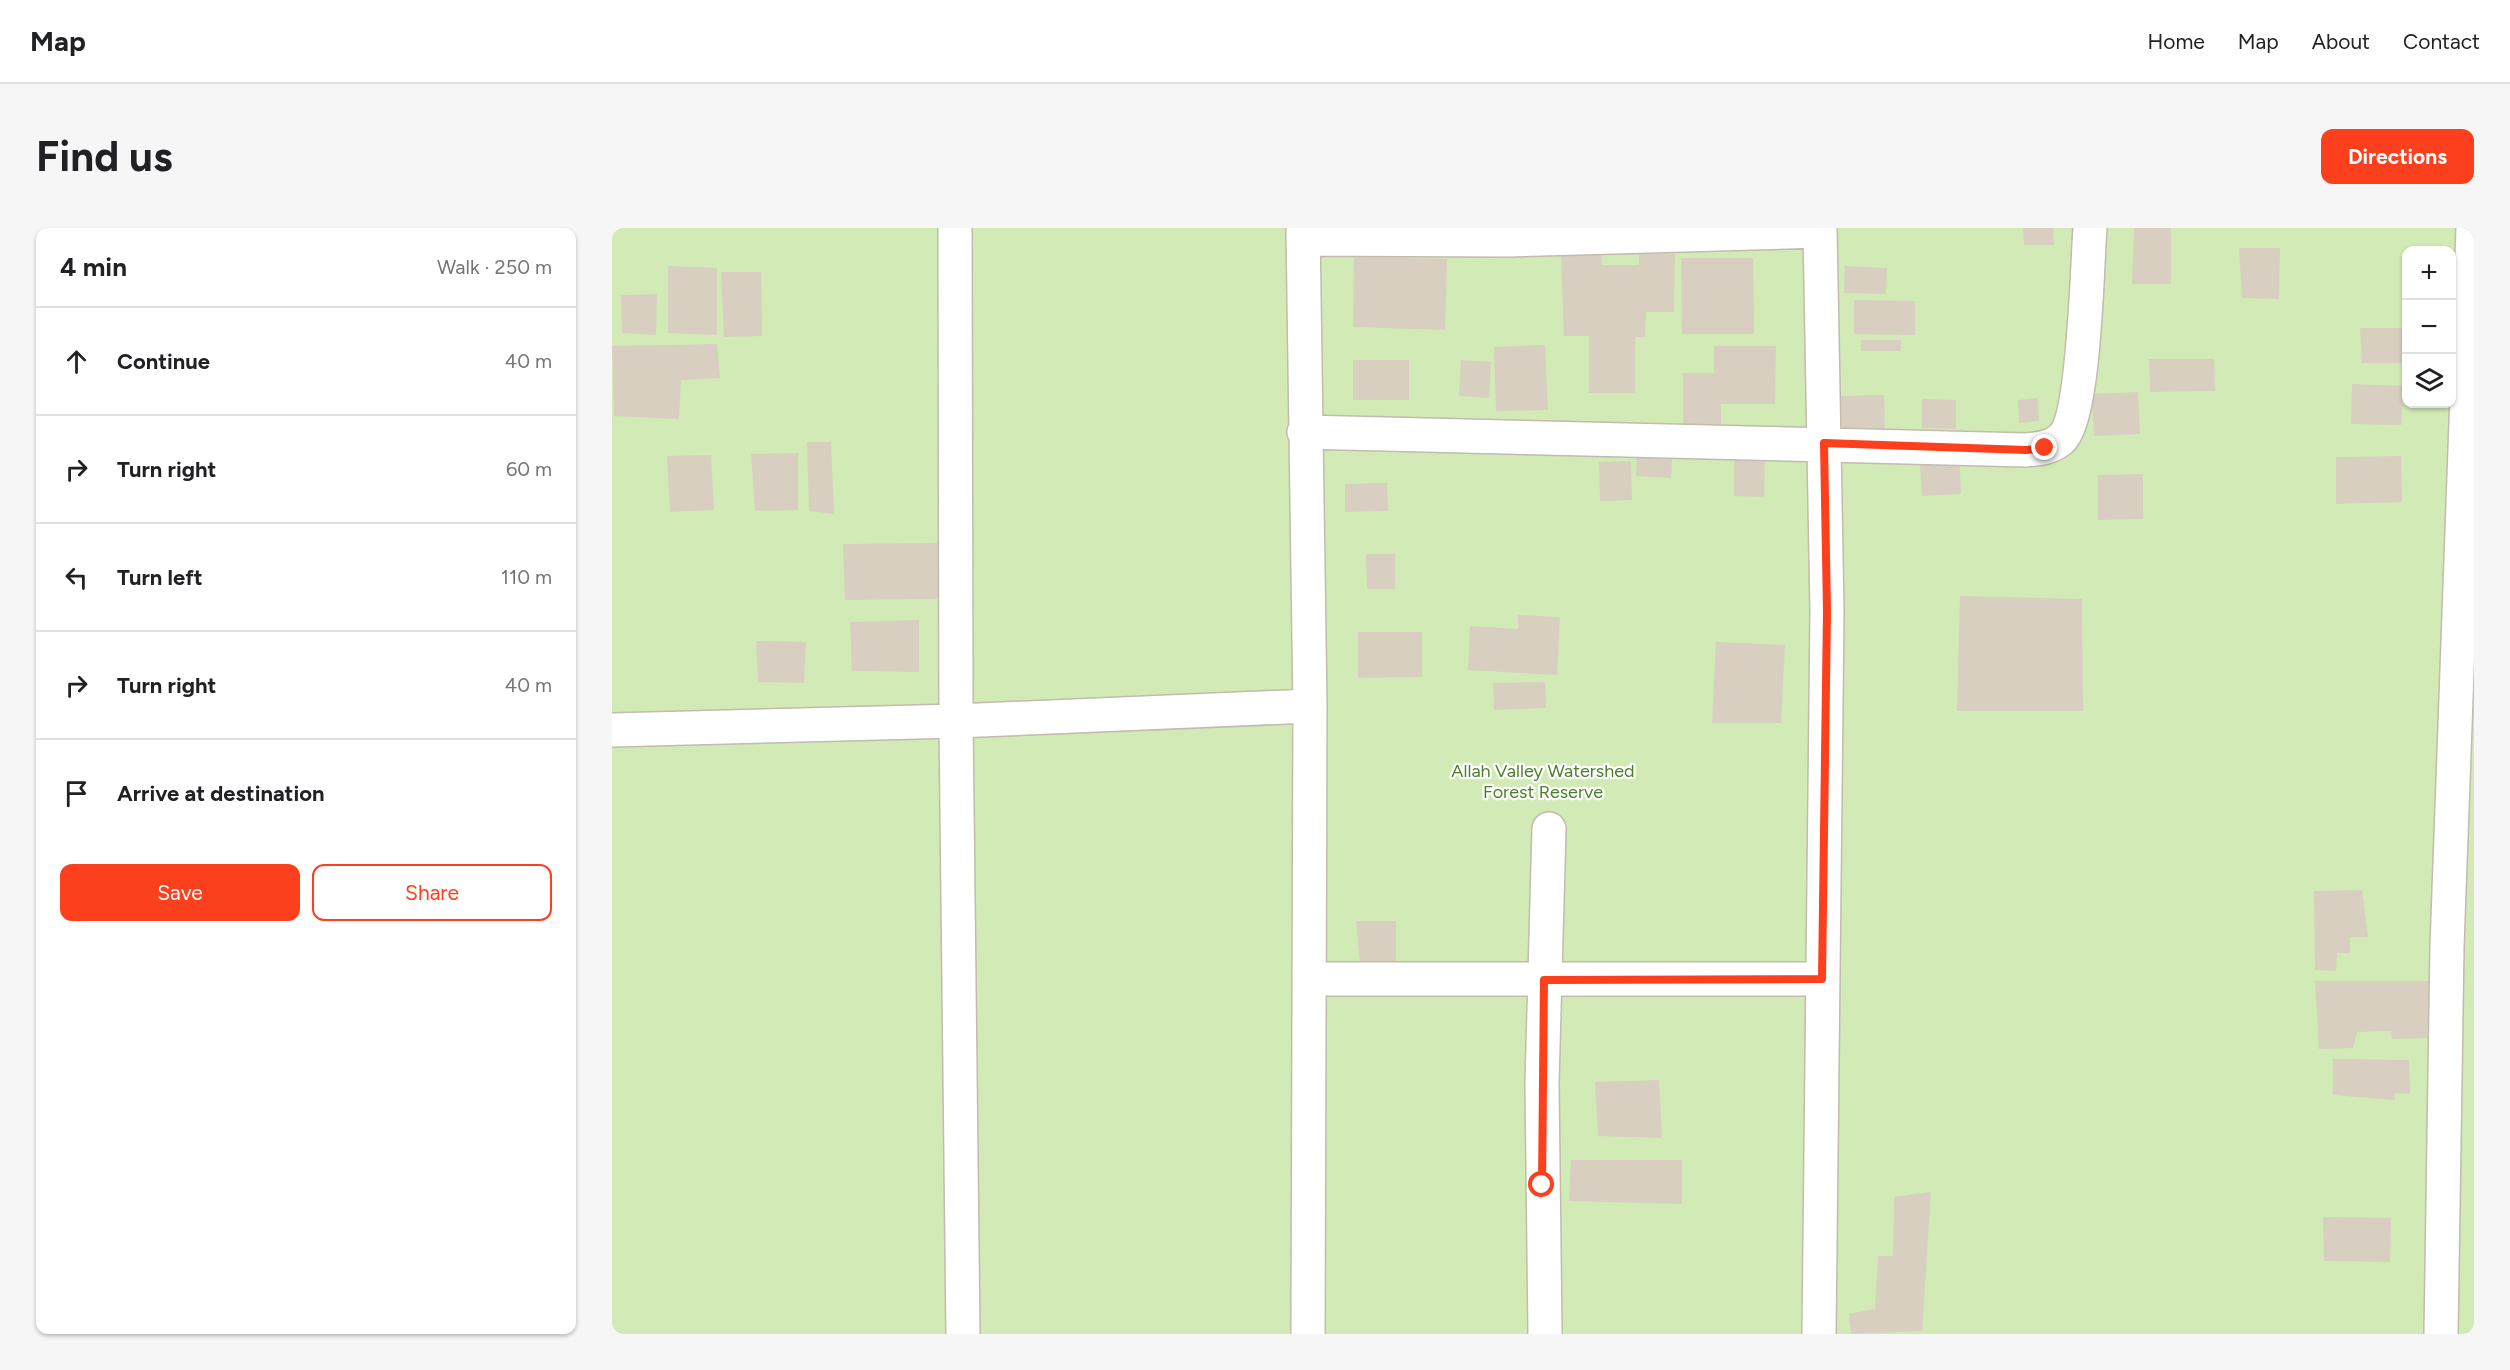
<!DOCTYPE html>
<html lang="en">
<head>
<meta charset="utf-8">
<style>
  body { margin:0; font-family:Figtree,sans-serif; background:#f6f6f6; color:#202124 }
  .controls { position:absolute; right:18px; top:18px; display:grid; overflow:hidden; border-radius:12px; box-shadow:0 2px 4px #0004 }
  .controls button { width:54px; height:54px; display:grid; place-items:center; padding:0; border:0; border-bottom:2px solid #e0e0e0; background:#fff; color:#202124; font:30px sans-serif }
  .stop { position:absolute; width:18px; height:18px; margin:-14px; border:4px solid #fc3f1d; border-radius:50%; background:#fff }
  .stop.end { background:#fc3f1d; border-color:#fff; box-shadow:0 2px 6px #0008 }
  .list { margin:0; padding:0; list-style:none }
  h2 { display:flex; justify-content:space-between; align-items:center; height:78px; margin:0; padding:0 24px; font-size:26px }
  h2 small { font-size:20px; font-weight:400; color:#757577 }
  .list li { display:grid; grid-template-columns:39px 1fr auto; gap:18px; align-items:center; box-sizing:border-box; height:108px; padding:0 24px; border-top:2px solid #e0e0e0 }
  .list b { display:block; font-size:22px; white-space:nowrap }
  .list em { font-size:20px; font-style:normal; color:#757577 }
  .actions { display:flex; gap:12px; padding:18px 24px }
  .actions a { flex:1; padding:14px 0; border:2px solid #fc3f1d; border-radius:12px; text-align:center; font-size:21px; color:#fc3f1d }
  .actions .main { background:#fc3f1d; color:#fff }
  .icon { flex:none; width:33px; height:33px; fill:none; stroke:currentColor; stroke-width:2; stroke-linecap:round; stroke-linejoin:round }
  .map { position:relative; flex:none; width:1862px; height:1106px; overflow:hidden; border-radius:12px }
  header { display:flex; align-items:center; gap:36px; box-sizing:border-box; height:84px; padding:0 30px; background:#fff; border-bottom:2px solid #e0e0e0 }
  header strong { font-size:28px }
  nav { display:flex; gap:33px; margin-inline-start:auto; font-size:21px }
  .intro { display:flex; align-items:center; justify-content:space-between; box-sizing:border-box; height:144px; padding:0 36px }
  h1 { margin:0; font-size:42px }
  .button { padding:15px 27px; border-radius:12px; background:#fc3f1d; color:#fff; font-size:21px; font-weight:700 }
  main { display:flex; gap:36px; padding:0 36px }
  aside { flex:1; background:#fff; border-radius:12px; box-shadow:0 2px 4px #0004 }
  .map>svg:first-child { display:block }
  .green { fill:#d2eab5; fill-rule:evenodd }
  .building { fill:#d8cfc1 }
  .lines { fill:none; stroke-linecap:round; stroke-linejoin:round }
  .minor-casing { stroke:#c2bbae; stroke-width:36 }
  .minor { stroke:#fff; stroke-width:33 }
  .route { stroke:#fc3f1d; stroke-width:8 }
  .labels { text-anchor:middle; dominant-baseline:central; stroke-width:4.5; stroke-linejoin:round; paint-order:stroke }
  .park-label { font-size:18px; fill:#4a7f2a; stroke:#fff }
</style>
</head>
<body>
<header>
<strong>Map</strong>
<nav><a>Home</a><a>Map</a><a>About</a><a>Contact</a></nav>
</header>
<div class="intro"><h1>Find us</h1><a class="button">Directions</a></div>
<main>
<aside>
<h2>4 min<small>Walk · 250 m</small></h2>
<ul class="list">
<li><svg class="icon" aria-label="ahead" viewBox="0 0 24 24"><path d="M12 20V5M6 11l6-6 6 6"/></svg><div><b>Continue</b></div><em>40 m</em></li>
<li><svg class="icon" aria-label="right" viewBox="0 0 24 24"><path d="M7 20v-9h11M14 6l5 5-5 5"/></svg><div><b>Turn right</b></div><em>60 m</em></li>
<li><svg class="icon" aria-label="left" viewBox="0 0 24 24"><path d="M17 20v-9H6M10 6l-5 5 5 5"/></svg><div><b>Turn left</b></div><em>110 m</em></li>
<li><svg class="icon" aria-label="right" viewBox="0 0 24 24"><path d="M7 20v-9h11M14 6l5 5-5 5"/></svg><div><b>Turn right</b></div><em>40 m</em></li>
<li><svg class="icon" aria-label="arrive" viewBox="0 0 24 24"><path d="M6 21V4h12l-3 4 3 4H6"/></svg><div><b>Arrive at destination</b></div></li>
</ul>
<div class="actions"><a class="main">Save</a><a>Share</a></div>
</aside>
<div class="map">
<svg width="1862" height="1106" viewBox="0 0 1862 1106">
  <rect width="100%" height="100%" fill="#f6f3ec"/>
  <path class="green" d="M0,0H1862V1106H0ZM1794,22H1840V176H1794Z"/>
  <path class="building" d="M1411,0H1441L1442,17H1412Z
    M1522,0H1559V56H1520Z
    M1627,20H1668L1667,71L1630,70Z
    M989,25L990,37H1027V26H1063L1062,84H1034L1033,109H1023V165H977V108H952L949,26Z
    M742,29L835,31L833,102L741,99Z
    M1069,30H1141L1142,106H1070Z
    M56,38L105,40V107L56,105Z
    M1233,38L1275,40L1274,66L1232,65Z
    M109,44H149L150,108L112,109Z
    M45,66L44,107L10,105L9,67Z
    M1242,72L1303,73V107L1242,106Z
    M1748,100H1794V135H1750Z
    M1249,112H1289V123H1249Z
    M105,116L108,150L69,152L67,191L2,188L0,118Z
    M933,117L936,182L884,183L882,119Z
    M1102,118H1164L1163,176H1109V200L1071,199V145H1102Z
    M1537,131H1602L1603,163L1538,164Z
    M741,132H797V172H741Z
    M849,132L879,134L877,170L847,168Z
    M1740,156L1792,158L1789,197L1739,196Z
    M1526,164L1528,206L1482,208L1480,166Z
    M1272,167L1273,203H1230L1229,168Z
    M1426,170L1427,193L1407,195L1406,172Z
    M1310,171L1344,172V201L1310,200Z
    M195,214H219L222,286L197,283Z
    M1026,219L1061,221L1059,250L1024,248Z
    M1347,222L1349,266L1310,268L1307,224Z
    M186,225V282L143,283L139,226Z
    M99,227L102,282L58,284L55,228Z
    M1789,228L1790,274L1724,276V229Z
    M1122,230H1153L1152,269L1122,268Z
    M1019,233L1020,272L988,273L987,234Z
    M1531,246V291L1486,292V247Z
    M775,255L776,283L733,284V256Z
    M328,315L327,371L233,372L231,316Z
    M754,326H783V361H755Z
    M1348,368L1470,371L1471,483H1345Z
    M906,387L948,389L945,447L856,442L858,398L906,401Z
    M307,392V444L240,443L238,394Z
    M746,404H810V449L746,450Z
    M144,413L194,414L192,455L146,454Z
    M1104,414L1173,417L1169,495H1100Z
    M933,454L934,480L882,482L881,455Z
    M1750,662L1756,709H1738V725H1725L1724,743L1703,742L1702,663Z
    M744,693H784V736H748Z
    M1703,753H1819L1815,810L1780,811L1779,803L1745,804L1741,820L1707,821Z
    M1721,831L1797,832L1798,866L1783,865V872L1721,867Z
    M1047,852L1050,910L986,908L983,854Z
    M959,932H1070V976L957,973Z
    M1319,964L1310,1103L1239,1106L1237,1086L1263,1081L1266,1028H1281L1282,969Z
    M1711,989L1779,990L1778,1034L1712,1033Z"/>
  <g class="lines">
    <g class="minor-casing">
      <path id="minor" d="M343,0L344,493L351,1106
        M691,0L698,478L696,1106
        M691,11L896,12L1208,3
        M692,204L1414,222C1426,221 1438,220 1448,212C1473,193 1475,36 1478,0
        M0,502L344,493L698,478
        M697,751H1210
        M933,1106L930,855L937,601
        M1207,1106L1215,383L1208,0
        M1829,1106L1835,719L1861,0"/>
    </g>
    <use href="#minor" class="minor"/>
  </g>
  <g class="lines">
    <path class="route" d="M930,957L932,752L1210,751L1215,383L1212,215L1414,222L1433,220"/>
  </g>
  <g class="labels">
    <g class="park-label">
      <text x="931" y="543">Allah Valley Watershed<tspan x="931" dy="21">Forest Reserve</tspan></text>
    </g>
  </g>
</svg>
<div class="controls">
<button>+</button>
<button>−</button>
<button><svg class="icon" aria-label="layers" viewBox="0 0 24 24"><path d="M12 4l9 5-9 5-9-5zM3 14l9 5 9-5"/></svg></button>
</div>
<div class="stop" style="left:930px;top:957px"></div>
<div class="stop end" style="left:1433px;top:220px"></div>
</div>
</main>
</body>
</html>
